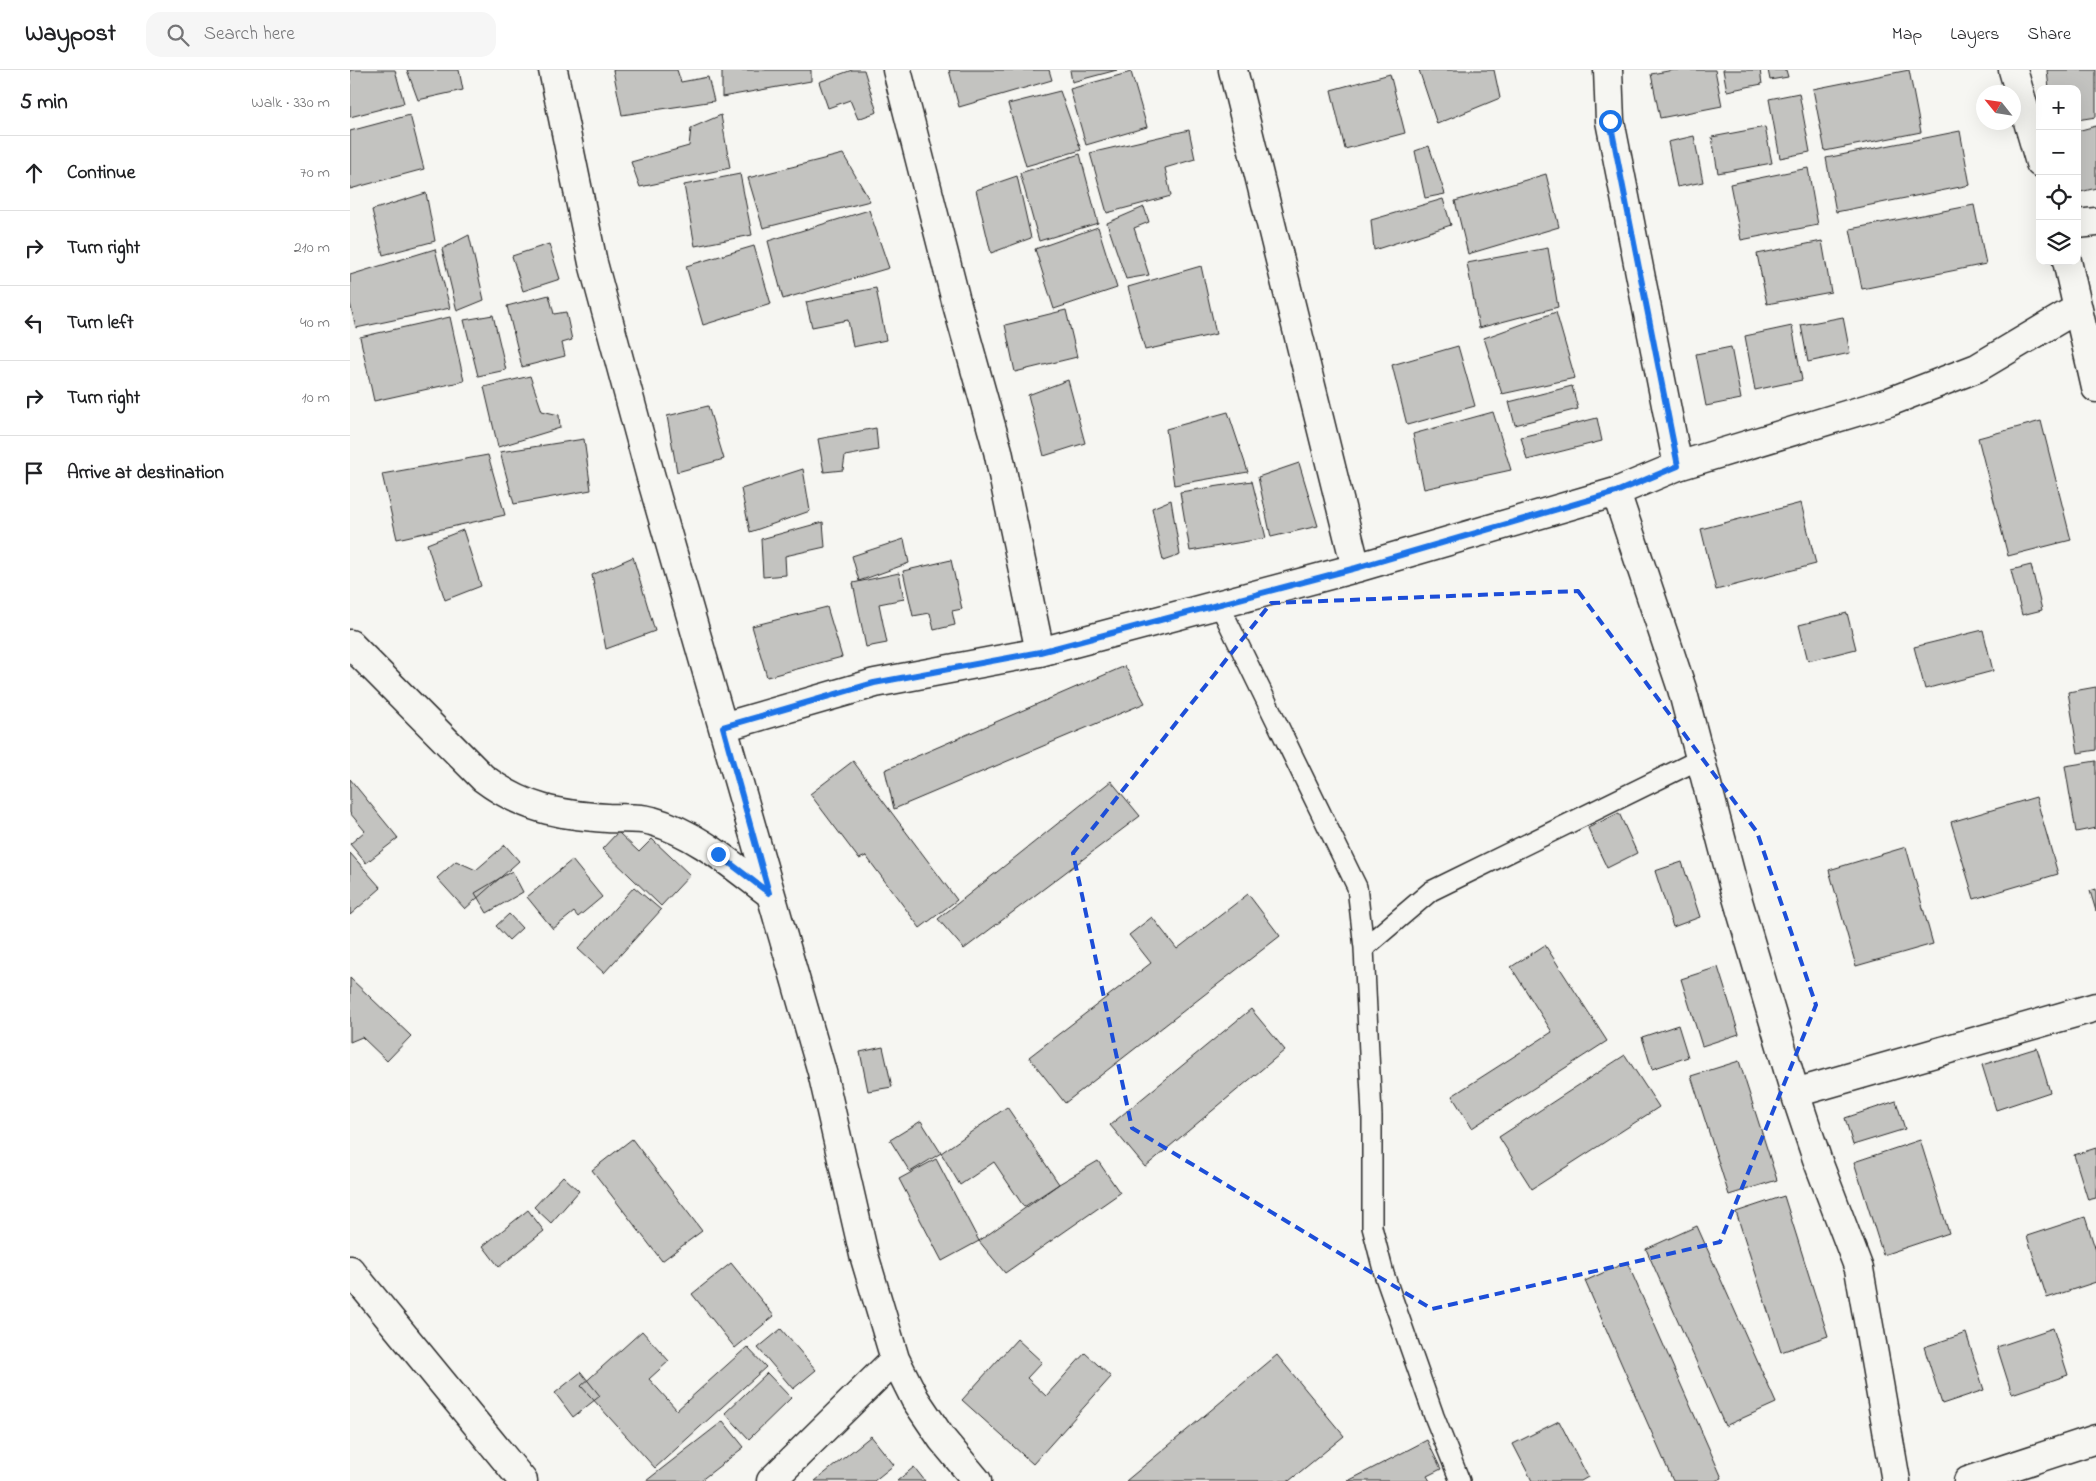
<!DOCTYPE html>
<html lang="en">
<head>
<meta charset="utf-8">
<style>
  body { margin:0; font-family:"Indie Flower",sans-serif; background:#f6f6f6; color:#202124 }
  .controls { position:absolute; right:15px; top:15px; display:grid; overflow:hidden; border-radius:10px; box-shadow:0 5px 20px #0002 }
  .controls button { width:45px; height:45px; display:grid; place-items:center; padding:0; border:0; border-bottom:1px solid #e0e0e0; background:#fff; color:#202124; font:25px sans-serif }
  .compass { position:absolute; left:1626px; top:15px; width:45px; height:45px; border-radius:50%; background:#fff; box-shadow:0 5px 20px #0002; rotate:300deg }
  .stop { position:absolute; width:15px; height:15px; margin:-11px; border:4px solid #1a73e8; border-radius:50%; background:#fff }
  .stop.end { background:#1a73e8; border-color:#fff; box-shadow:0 1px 5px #0008 }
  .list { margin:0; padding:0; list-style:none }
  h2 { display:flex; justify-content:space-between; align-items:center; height:65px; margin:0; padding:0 20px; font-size:21px }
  h2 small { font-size:16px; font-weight:400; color:#757577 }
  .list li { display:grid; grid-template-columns:32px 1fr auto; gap:15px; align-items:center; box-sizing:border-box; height:75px; padding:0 20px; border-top:1px solid #e0e0e0 }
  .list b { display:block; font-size:19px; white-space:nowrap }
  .list em { font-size:16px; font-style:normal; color:#757577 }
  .icon { flex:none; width:28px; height:28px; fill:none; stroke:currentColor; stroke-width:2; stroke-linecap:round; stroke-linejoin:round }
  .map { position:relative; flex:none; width:1746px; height:1411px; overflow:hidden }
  header { display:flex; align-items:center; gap:30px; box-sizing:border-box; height:70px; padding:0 25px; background:#fff; border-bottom:1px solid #e0e0e0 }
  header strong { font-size:24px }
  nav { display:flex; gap:28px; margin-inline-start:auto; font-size:18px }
  .search { width:350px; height:45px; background:#f6f6f6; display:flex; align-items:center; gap:12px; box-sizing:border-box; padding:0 18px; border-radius:15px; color:#757577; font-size:19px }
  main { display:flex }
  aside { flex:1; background:#fff }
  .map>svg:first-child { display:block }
  .building { fill:#c3c3c0; stroke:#2b2b2b }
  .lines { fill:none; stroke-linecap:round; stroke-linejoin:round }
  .service-casing { stroke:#2b2b2b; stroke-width:22 }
  .minor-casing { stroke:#2b2b2b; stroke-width:31 }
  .service { stroke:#f6f6f2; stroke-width:19 }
  .minor { stroke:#f6f6f2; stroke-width:28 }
  .route { stroke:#1a73e8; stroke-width:6 }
  .marked { fill:none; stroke:#1d4ed8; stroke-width:4; stroke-dasharray:10 6; stroke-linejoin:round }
</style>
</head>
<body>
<header>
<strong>Waypost</strong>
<div class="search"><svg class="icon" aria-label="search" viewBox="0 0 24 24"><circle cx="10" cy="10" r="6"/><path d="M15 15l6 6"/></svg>Search here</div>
<nav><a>Map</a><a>Layers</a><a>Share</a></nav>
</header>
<main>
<aside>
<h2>5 min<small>Walk · 330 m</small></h2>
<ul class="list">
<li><svg class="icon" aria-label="ahead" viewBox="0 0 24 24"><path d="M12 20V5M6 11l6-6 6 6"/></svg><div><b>Continue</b></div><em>70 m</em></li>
<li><svg class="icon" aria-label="right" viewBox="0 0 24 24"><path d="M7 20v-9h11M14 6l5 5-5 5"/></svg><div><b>Turn right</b></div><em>210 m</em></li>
<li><svg class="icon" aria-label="left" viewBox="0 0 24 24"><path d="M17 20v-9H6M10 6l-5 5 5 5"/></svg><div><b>Turn left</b></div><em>40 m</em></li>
<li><svg class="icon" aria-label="right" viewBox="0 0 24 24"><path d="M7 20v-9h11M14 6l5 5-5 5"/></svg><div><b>Turn right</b></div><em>10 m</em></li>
<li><svg class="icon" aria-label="arrive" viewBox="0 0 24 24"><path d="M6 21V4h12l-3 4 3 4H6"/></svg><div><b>Arrive at destination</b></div></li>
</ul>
</aside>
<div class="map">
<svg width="1746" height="1411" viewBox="0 0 1746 1411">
  <rect width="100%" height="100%" fill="#f6f6f2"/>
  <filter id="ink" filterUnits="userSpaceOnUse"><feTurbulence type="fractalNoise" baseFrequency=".02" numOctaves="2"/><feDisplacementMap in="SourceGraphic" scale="10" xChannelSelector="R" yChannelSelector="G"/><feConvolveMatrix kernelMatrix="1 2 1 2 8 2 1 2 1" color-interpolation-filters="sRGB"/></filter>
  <g filter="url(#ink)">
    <path class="building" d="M0,0H45L54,33L0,47Z
      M57,0H109L113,20L68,30Z
      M263,0H327L331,12L358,7L364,31L272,45Z
      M372,0H461V11L372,27Z
      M502,0H514L527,42L508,49L500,30L478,38L469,12Z
      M599,0H699L702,10L609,37Z
      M720,0H767L722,12Z
      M1069,0H1144L1150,28L1087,54Z
      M1324,0H1365L1372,36L1310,48L1301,4Z
      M1373,0H1410L1412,14L1377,21Z
      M1418,0H1436L1438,7L1420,10Z
      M1559,0L1571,62L1475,81L1463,19Z
      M1697,0H1746V47L1727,50V19H1699Z
      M781,2L797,57L736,75L720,19Z
      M1040,4L1055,63L995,79L981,20Z
      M710,21L731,80L676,96L658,34Z
      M1449,23L1460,82L1430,88L1419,29Z
      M60,45L74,99L0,119V61Z
      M371,45L380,98L290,117L281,92L339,76L341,58Z
      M1746,56V118L1727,123V61Z
      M1415,57L1422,93L1368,103L1362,67Z
      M839,60L845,89L815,98L821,126L757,143L740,83Z
      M1610,61L1620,115L1486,142L1476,88Z
      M1344,66L1353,112L1327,117L1318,72Z
      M1079,76L1095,124L1075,128L1065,81Z
      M493,84L520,131L413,158L398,108Z
      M730,84L748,153L689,171L670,103Z
      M1458,98L1468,155L1391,170L1380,114Z
      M390,104L402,165L345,176L334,115Z
      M1196,104L1209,157L1118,184L1105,131Z
      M667,106L681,168L641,183L626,120Z
      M76,123L85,171L33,185L22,140Z
      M1093,129L1101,155L1024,180L1021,150Z
      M1624,135L1636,194L1512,219L1500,159Z
      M794,137L799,152L784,158L799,205L776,209L757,153Z
      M519,140L539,198L433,229L418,171Z
      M748,157L767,218L704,239L685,179Z
      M119,165L134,230L107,241L92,179Z
      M1472,171L1481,222L1417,234L1407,184Z
      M199,174L210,209L173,221L162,186Z
      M404,176L421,234L353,255L336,196Z
      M1198,178L1208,237L1129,258L1117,193Z
      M85,179L100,238L6,258L0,233V205Z
      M851,196L866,264L795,280L778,217Z
      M526,218L536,270L503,277L498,250L462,257L456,232Z
      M199,225L204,244L216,242L222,270L212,273L215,286L172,297L157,236Z
      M716,240L727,287L665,302L655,255Z
      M1206,242L1225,308L1152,324L1134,268Z
      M143,245L156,300L128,306L114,250Z
      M100,247L114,311L24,331L10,267Z
      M1493,247L1500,283L1458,292L1451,255Z
      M1442,256L1452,310L1405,320L1395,266Z
      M1108,276L1125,336L1057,355L1042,295Z
      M1381,277L1391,329L1356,336L1346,284Z
      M180,306L192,341L209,345L210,358L148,377L134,317Z
      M718,310L735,373L694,386L678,325Z
      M1222,316L1228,339L1165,355L1159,332Z
      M358,336L374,389L327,402L317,346Z
      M878,342L898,402L824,415L816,359Z
      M1143,342L1161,400L1074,419L1063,364Z
      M1247,348L1252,371L1177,390L1171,367Z
      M1691,351L1721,470L1658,486L1628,368Z
      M526,358L528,380L495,386L493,400L474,402L468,369Z
      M234,369L241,420L164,434L150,382Z
      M138,385L155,445L47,469L32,404Z
      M949,393L968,456L921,467L908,407Z
      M453,399L460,441L400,462L391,419Z
      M902,411L916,468L840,481L830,422Z
      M821,430L830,485L813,491L802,438Z
      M1451,433L1466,494L1366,520L1351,459Z
      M473,452L475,477L435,486L436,505L413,507L411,469Z
      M113,460L131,516L95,530L77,474Z
      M554,469L559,493L509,511L502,486Z
      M283,487L305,561L256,579L242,505Z
      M601,490L612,539L602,541L605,555L584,560L580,543L563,546L553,501Z
      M1681,495L1692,540L1672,545L1661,500Z
      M549,503L554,529L529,534L537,573L516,577L503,513Z
      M477,537L492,587L417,607L402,556Z
      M1497,543L1506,579L1458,591L1449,555Z
      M1633,560L1643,601L1575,619L1564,577Z
      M775,596L795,633L544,739L535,700Z
      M1746,617V680L1728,683L1718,622Z
      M503,691L607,830L570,858L516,786L509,789L460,724Z
      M1746,691V758L1726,762L1715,696Z
      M0,709L48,768L16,793L0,774L15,761L0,743Z
      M761,711L790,746L614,879L588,849Z
      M1686,727L1708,804L1624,829L1601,752Z
      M1269,743L1287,783L1257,798L1238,758Z
      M268,762L289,782L302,769L340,805L311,836L252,779Z
      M155,775L169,791L115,839L87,808L106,791L126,800Z
      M1556,777L1583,874L1506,896L1479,800Z
      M0,783L31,818L0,845Z
      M222,790L252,827L228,847L224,842L203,859L177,827Z
      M1332,792L1350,847L1323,857L1305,801Z
      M162,801L173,822L137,843L125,823Z
      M284,817L311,840L254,903L228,879Z
      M1746,819V841L1740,821Z
      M898,824L930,866L715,1033L679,987L801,893L779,865L802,847L827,879Z
      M159,844L172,858L159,870L146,856Z
      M1195,875L1257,971L1122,1058L1102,1026L1202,962L1161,897Z
      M1368,897L1389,964L1352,976L1331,909Z
      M0,908L61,966L37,991L12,967L0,972Z
      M901,939L935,980L795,1097L760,1055Z
      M1328,955L1338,987L1302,999L1292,967Z
      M533,977L542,1017L518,1021L510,982Z
      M1687,978L1700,1022L1646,1040L1632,995Z
      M1275,985L1309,1037L1182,1119L1149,1067Z
      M1389,991L1427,1110L1379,1125L1341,1006Z
      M1546,1031L1555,1059L1503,1075L1495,1048Z
      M657,1037L709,1114L674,1137L644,1092L610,1115L591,1083Z
      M571,1051L591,1083L560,1102L540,1070Z
      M282,1069L352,1161L312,1191L242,1100Z
      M1570,1070L1599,1163L1533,1185L1504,1092Z
      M1746,1078V1128L1738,1130L1724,1085Z
      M586,1089L629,1171L592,1191L549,1109Z
      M748,1091L770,1123L655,1203L629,1171L709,1114Z
      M213,1106L229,1121L201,1153L184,1137Z
      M1434,1126L1478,1266L1431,1282L1386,1142Z
      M178,1140L194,1161L149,1197L133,1176Z
      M1735,1147L1746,1181V1212L1697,1228L1677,1166Z
      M1347,1156L1426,1333L1375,1356L1296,1179Z
      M1277,1192L1372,1408L1365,1411H1323L1235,1211Z
      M381,1193L424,1246L385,1278L342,1224Z
      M1703,1258L1718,1305L1662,1324L1647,1277Z
      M431,1259L466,1300L443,1319L408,1278Z
      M292,1261L319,1291L299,1309L327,1340L397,1277L416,1297L305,1398L231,1316Z
      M1616,1263L1634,1320L1592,1334L1574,1277Z
      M667,1269L692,1292L677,1308L696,1326L735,1283L761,1307L683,1394L612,1330Z
      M927,1285L994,1366L939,1411H776Z
      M231,1302L250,1326L223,1347L205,1323Z
      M417,1303L441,1328L399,1369L375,1343Z
      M373,1351L394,1377L350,1411H296Z
      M1209,1351L1238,1407L1231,1411H1182L1163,1374Z
      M521,1366L544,1395L524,1411H465Z
      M1077,1370L1091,1399L1077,1406L1080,1411H998Z
      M564,1397L575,1411H547Z"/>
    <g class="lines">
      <g class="service-casing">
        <path id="service" d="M869,534L1007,817L1014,878L1022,1046V1157L1034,1204L1084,1346L1110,1411
          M1014,878L1081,821L1350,689"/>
      </g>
      <g class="minor-casing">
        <path id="minor" d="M203,0L243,193L300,404L472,1002L514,1185L545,1289L565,1329L592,1369L627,1411
          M547,0L606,231L648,381L690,582
          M883,0L1006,498
          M1258,0L1260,51L1328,396
          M1663,0L1690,93
          M1727,154L1746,152
          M1717,191L1746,318
          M1266,422L1332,619L1383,814L1445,1023L1467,1089L1509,1199L1546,1411
          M0,574L133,708C173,738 208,745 257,748C271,749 289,747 302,751C346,763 383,796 419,823
          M373,657L525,613L690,582L1006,498L1266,422L1328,396L1539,332L1627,298L1728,238
          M1445,1023L1746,937
          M0,1200L173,1411
          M421,1411L545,1289
          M1618,1411L1746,1369"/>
      </g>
      <use href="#service" class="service"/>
      <use href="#minor" class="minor"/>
    </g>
  </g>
  <g class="lines" filter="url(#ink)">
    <path class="route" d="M368,784L419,823L373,657L524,613L690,582L1006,498L1266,422L1328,396L1260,51"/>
  </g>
  <path class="marked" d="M1228,521L1407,762L1466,935L1370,1172L1082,1239L782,1058L723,783L921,533Z"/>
</svg>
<div class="controls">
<button>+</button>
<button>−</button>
<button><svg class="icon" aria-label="locate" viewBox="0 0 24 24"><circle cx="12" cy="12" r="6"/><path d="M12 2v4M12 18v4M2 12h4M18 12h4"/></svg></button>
<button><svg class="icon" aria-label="layers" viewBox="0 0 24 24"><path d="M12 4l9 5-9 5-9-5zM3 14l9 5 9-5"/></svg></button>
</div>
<svg class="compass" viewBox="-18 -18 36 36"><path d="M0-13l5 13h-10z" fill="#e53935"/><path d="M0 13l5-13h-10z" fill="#757577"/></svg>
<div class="stop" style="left:1260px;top:51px"></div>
<div class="stop end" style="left:368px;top:784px"></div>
</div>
</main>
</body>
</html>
